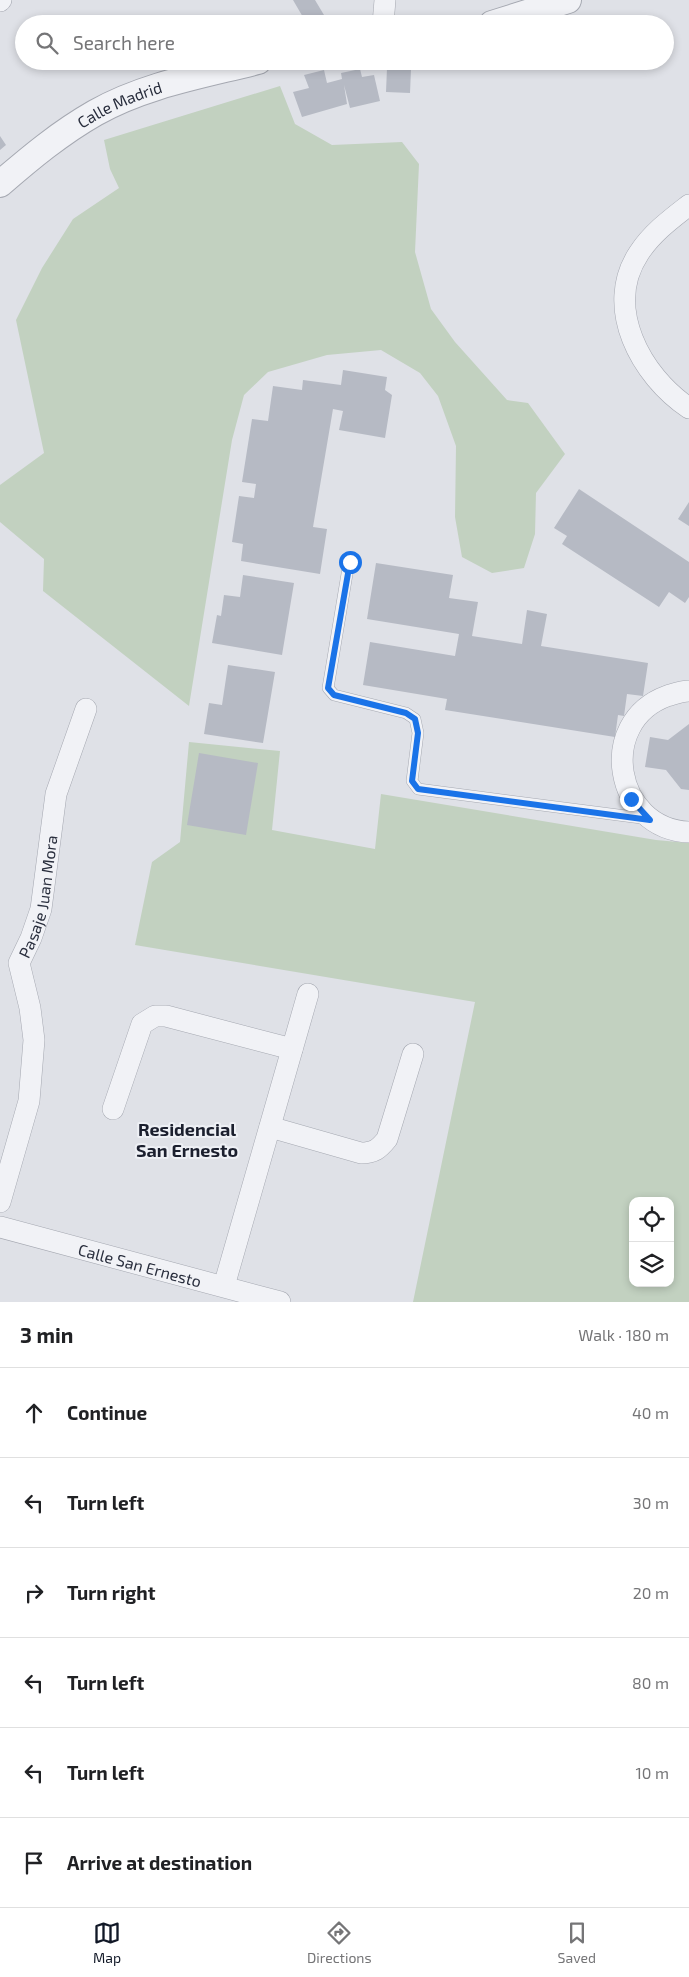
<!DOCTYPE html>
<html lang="en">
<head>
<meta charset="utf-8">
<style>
  body { margin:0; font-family:"Exo 2",sans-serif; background:#f6f6f6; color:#202124 }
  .controls { position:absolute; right:15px; bottom:15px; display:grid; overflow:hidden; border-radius:10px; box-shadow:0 2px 8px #0003 }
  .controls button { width:45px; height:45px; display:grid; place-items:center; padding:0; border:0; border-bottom:1px solid #e0e0e0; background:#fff; color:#202124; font:25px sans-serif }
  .stop { position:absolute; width:15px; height:15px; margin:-11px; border:4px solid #1a73e8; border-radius:50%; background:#fff }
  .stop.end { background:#1a73e8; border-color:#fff; box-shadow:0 1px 5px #0008 }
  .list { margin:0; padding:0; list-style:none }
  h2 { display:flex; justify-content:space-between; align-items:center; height:65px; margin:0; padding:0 20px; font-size:21px }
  h2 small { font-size:16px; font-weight:400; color:#757577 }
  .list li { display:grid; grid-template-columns:32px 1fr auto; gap:15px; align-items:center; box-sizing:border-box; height:90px; padding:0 20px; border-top:1px solid #e0e0e0 }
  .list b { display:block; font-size:19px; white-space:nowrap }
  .list em { font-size:16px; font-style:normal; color:#757577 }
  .icon { flex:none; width:28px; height:28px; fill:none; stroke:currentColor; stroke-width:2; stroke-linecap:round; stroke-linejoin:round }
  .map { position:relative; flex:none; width:689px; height:1302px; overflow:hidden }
  .search { position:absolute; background:#fff; box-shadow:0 2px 8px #0003; left:15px; right:15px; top:15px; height:55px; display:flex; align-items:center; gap:12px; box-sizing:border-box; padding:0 18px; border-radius:28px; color:#757577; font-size:19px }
  .sheet { height:605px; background:#fff }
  nav { display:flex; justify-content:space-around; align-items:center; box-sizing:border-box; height:70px; border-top:1px solid #e0e0e0; background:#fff; font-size:14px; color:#757577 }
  nav a { display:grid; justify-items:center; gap:2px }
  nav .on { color:#111827 }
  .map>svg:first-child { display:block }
  .green { fill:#c2d1c0; fill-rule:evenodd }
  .building { fill:#b6bac4 }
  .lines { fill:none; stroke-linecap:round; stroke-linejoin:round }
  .service-casing { stroke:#a5a8b1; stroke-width:12 }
  .minor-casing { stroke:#a5a8b1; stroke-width:22 }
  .tertiary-casing { stroke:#a5a8b1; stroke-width:28 }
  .service { stroke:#f1f2f6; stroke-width:11 }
  .minor { stroke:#f1f2f6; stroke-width:21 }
  .tertiary { stroke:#f1f2f6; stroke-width:26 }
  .route { stroke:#1a73e8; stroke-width:6 }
  .labels { text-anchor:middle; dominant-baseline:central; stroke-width:4; stroke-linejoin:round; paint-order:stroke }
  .street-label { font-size:16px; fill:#292e3d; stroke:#eef0f5 }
  .neighbourhood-label { font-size:18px; font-weight:bold; fill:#1b1f2e; stroke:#eef0f5 }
</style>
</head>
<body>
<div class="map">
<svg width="689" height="1302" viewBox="0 0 689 1302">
  <rect width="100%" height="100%" fill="#dfe1e7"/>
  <path class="green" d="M280,86L295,124L332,145L402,142L419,164L415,252L431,309L455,342L507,400L528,403L565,454L536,493L535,534L524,568L492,573L462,557L455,517L456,446L438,396L420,373L381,350L327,355L268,372L244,395L232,440L189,706L43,591L44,559L0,522V485L44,453L16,320L42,268L73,219L119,188L110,169L104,140Z
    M189,742L280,751L272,830L375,849L381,794L656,840L689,843V1302H413L475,1002L135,945L152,862L180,842ZM633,1201H670V1283H633Z"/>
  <path class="building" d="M293,0H315L324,15L307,24Z
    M387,68L411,69L410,93L386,92Z
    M360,69L362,77L374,75L380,101L350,108L344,85L347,104L302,117L293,92L309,88L304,75L324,70L327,83L342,79L341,73Z
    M0,136L6,145L0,150Z
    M343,370L387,377L385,390L392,395L385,438L339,430L343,411L333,409L313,527L327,529L320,574L241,561L243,544L232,542L239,496L254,498L256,484L242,482L252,419L268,421L273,386L302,390L303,380L341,385Z
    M579,489L689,562V597L685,603L669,592L659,607L562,544L567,536L554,528Z
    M689,502V526L678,519Z
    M376,563L453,575L449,598L478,602L472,636L522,644L527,610L547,614L541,646L648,663L643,696L627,694L624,716L618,715L615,737L445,710L447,699L363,685L370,642L455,656L459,634L367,619Z
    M243,575L294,583L282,655L212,643L217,615L221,616L224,595L240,597Z
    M228,665L275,672L263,743L204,734L209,703L222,705Z
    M689,724V790L681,789L666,770L645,767L650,737L668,740Z
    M199,753L258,763L246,835L187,825Z"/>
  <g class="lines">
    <g class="service-casing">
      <path id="service" d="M349,562L328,688L334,695L406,713L415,719L418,733L412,781L418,789L649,819"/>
    </g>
    <g class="minor-casing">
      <g id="minor">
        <path d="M0,1L1,0"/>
        <path d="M383,24L385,0"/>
        <path d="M689,205C671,219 652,233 639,253C603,307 641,376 689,408"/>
        <path d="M689,691C681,691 674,694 667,696C596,722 614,829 689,832"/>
        <path d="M113,1109L142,1024L155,1016H166L292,1049"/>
        <path d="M270,1127L361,1153C374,1153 379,1149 387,1139L413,1054"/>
        <path id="s1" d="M0,1202L29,1101L34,1040L30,1008L19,963L31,938L41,909L56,794L86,709"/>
        <path id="s2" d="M0,1227L280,1302"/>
        <path d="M224,1286L308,994"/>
      </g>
    </g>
    <g class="tertiary-casing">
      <g id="tertiary">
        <path d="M492,24L568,0"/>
        <path id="s3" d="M0,184C30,158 60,133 95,113C144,85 203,75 258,61"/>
      </g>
    </g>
    <use href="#service" class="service"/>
    <use href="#minor" class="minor"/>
    <use href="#tertiary" class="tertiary"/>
  </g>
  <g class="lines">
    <path class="route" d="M350,562L328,688L334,695L406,713L415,719L418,733L412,781L418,789L650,820L631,799"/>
  </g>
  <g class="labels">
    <g class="street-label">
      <text stroke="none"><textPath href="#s3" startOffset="145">Calle Madrid</textPath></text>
      <text stroke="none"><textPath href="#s1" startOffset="315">Pasaje Juan Mora</textPath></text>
      <text stroke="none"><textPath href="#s2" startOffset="145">Calle San Ernesto</textPath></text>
    </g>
    <g class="neighbourhood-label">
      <text x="187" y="1129">Residencial<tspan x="187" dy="21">San Ernesto</tspan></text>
    </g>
  </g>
</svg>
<div class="controls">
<button><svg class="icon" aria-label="locate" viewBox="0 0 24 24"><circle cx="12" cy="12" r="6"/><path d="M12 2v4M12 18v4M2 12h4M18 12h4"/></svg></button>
<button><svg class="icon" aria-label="layers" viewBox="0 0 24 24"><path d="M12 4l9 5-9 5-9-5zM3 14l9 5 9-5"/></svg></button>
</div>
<div class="stop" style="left:350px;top:562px"></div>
<div class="stop end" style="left:631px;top:799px"></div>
<div class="search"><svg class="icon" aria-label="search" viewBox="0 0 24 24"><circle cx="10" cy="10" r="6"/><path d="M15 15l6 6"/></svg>Search here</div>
</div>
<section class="sheet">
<h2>3 min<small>Walk · 180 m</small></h2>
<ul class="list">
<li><svg class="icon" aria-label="ahead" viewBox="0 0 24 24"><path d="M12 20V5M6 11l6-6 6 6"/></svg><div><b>Continue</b></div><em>40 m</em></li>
<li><svg class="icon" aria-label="left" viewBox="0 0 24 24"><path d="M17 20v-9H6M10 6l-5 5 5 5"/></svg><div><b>Turn left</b></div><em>30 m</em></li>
<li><svg class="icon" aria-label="right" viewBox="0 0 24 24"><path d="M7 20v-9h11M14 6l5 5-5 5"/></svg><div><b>Turn right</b></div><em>20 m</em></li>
<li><svg class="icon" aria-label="left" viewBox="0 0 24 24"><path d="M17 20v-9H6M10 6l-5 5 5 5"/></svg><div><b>Turn left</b></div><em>80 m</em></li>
<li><svg class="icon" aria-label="left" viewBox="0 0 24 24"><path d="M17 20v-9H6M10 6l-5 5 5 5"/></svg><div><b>Turn left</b></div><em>10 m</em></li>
<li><svg class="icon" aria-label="arrive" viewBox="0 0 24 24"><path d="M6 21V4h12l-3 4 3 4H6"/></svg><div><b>Arrive at destination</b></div></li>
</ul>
</section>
<nav>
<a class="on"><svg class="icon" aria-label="map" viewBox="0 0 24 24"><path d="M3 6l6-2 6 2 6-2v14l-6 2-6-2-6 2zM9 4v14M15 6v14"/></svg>Map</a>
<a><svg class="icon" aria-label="directions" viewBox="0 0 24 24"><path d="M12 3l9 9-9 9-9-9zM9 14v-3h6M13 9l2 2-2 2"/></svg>Directions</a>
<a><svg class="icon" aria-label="saved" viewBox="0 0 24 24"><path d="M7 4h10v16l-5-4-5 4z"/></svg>Saved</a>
</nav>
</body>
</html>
